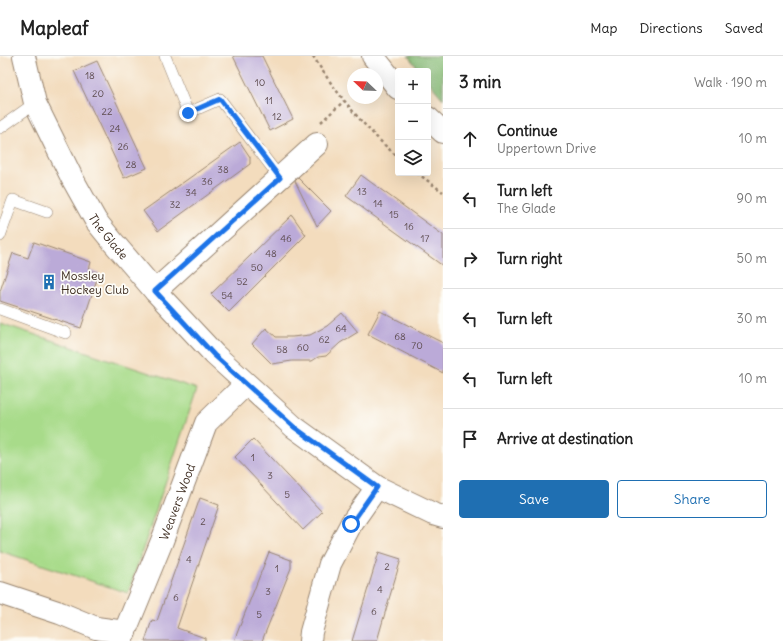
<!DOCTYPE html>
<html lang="en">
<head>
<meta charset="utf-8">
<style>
  body { margin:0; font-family:Delius,sans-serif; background:#f6f6f6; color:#222 }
  .controls { position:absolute; right:12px; top:12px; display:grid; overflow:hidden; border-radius:4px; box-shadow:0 4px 16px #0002 }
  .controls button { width:36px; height:36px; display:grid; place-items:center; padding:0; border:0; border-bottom:1px solid #e0e0e0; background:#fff; color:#222; font:20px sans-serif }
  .compass { position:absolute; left:347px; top:12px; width:36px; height:36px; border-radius:50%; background:#fff; box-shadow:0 4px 16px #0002; rotate:293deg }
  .stop { position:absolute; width:12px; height:12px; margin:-9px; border:3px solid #1a73e8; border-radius:50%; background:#fff }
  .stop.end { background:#1a73e8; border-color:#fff; box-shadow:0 1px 4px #0008 }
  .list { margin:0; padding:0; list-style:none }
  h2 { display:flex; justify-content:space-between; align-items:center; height:52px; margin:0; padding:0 16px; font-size:17px }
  h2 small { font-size:13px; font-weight:400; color:#767676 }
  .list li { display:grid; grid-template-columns:26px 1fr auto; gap:12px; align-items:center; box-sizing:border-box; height:60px; padding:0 16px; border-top:1px solid #e0e0e0 }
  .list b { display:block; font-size:15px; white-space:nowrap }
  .list p { margin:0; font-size:13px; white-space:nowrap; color:#767676 }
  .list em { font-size:13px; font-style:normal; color:#767676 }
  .actions { display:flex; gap:8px; padding:12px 16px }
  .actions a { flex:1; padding:9px 0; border:1px solid #1f6fb2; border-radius:4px; text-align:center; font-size:14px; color:#1f6fb2 }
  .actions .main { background:#1f6fb2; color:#fff }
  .icon { flex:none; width:22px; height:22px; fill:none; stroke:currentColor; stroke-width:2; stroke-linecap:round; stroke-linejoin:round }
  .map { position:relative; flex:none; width:443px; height:585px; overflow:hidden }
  header { display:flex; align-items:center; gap:24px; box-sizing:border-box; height:56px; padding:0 20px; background:#fff; border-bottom:1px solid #e0e0e0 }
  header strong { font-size:19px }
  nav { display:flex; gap:22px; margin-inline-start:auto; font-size:14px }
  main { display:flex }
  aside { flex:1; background:#fff }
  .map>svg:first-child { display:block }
  .green { fill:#a8db8a; stroke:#728254 }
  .forest { fill:#86bb76; stroke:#60724a }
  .building { fill:#bbaad8 }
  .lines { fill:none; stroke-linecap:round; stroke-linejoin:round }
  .lane-casing { stroke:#97836e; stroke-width:12 }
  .street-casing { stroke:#97836e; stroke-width:24 }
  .secondary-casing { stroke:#97836e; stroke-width:24 }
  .path { stroke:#97836e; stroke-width:2.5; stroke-dasharray:3 3; stroke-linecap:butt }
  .lane { stroke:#fff; stroke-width:11 }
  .street { stroke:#fff; stroke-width:22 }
  .secondary { stroke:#fff; stroke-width:22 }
  .route { stroke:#1a73e8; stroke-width:5 }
  .labels { text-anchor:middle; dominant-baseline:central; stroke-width:3.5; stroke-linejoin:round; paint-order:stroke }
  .number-label { font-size:10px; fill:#5b4a4c }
  .street-label { font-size:12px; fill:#3b2a1e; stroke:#fdfcf7 }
  .poi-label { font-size:12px; fill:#3b2a1e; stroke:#fdfcf7; text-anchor:start }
</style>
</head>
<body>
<header>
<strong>Mapleaf</strong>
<nav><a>Map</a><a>Directions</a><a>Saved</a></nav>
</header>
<main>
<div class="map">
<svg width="443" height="585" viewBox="0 0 443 585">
  <rect width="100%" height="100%" fill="#fdfcf7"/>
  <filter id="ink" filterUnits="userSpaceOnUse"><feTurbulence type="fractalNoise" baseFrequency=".025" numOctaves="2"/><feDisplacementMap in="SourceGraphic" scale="8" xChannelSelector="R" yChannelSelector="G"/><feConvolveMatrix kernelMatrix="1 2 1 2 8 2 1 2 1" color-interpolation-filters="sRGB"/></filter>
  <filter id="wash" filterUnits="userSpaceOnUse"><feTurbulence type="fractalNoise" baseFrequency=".012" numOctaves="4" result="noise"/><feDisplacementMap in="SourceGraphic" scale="16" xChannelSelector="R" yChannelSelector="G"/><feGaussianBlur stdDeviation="0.9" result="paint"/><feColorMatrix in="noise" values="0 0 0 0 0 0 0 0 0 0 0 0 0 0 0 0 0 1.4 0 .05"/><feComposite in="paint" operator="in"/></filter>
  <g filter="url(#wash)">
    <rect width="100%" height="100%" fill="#f3dcbd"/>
    <path class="green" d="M0,267L197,333L128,537L0,495Z"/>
    <path class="forest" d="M408,0H443V43L428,25V15H420Z"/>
    <g id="blocks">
      <path class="building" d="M233,0H262L293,63L270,75Z
        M97,5L147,112L124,122L74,15Z
        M240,86L250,101V108L158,175L143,155Z
        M361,119L443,179V210L346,140Z
        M298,122L331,155L317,170L295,125Z
        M292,159L306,179L229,256L211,238Z
        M34,186L91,206L89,214L99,217L81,272L0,245V235L13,197L28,202Z
        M380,255L443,287V317L368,278Z
        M342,257L358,276L340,287L326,300L318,301L312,305H292L272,308L252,288L266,272L276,281H292L310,279L327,270Z
        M253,383L322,456L303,474L235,401Z
        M200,442L219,449L177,572L205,582V585H145L152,564L157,565Z
        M269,496L291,504V512L262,585H234Z
        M379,496L401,503L389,543L377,585H352Z"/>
    </g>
  </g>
  <g filter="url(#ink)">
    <use href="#blocks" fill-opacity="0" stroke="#97836e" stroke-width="1"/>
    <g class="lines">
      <g class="lane-casing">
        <path id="lane" d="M165,0L188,57L220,43L280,122
          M0,72L35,47
          M0,180L13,144L47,156
          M0,253L66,277"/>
      </g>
      <g class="street-casing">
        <g id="street">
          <path id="s1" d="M24,0L35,47L72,122L96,165L113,186L155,235L215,299L294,371L377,431L433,458L443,461"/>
          <path d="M155,235L317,88"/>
          <path d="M0,537L60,557L96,572L125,576"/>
          <path id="s2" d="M121,585L162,485L206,367L246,328"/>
          <path d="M310,585L311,576L330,508L351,468L377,431"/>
        </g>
      </g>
      <g class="secondary-casing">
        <path id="secondary" d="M373,0L398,32
          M428,62L443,76"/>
      </g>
      <path class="path" d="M313,0C335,36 366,74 398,101
        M321,66L344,45
        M417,117L443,136"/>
      <use href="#lane" class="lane"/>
      <use href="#street" class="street"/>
      <use href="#secondary" class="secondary"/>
    </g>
  </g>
  <g class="lines" filter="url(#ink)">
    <path class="route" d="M188,57L220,43L280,122L155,235L214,299L294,371L377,431L351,468"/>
  </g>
  <defs>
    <g id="building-bare" transform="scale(1.2)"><path d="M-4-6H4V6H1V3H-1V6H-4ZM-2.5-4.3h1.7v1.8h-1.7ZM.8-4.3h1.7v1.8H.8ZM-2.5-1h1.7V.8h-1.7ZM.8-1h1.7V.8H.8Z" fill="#1f6fb2" stroke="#fdfcf7" stroke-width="2.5" paint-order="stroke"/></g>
  </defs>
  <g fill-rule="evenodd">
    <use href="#building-bare" x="49" y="226"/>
  </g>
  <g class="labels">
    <g class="number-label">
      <text x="90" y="19">18</text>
      <text x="260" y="26">10</text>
      <text x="98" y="37">20</text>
      <text x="269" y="44">11</text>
      <text x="107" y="55">22</text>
      <text x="277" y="60">12</text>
      <text x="115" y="72">24</text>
      <text x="123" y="90">26</text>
      <text x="131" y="108">28</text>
      <text x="223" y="113">38</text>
      <text x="207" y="125">36</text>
      <text x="362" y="135">13</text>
      <text x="191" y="136">34</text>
      <text x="378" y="147">14</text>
      <text x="175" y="148">32</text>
      <text x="394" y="158">15</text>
      <text x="409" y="170">16</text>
      <text x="286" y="182">46</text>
      <text x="425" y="182">17</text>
      <text x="271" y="197">48</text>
      <text x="257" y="211">50</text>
      <text x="242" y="225">52</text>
      <text x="227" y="239">54</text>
      <text x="341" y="272">64</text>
      <text x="400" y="280">68</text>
      <text x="324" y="283">62</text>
      <text x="417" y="289">70</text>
      <text x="303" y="291">60</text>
      <text x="282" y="293">58</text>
      <text x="253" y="401">1</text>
      <text x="270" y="419">3</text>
      <text x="287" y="438">5</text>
      <text x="203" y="465">2</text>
      <text x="189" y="503">4</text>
      <text x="387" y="510">2</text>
      <text x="277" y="512">1</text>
      <text x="380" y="533">4</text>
      <text x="268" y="535">3</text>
      <text x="176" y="541">6</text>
      <text x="374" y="555">6</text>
      <text x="259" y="558">5</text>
    </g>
    <g class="street-label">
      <text stroke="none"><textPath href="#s1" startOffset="201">The Glade</textPath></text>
      <text stroke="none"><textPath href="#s2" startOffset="150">Weavers Wood</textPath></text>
    </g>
    <g class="poi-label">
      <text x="61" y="219">Mossley<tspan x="61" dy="14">Hockey Club</tspan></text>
    </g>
  </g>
</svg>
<div class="controls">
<button>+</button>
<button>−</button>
<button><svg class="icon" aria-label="layers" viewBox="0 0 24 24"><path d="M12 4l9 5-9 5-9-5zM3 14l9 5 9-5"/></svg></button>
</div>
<svg class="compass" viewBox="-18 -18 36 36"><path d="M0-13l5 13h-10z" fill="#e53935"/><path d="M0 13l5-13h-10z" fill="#767676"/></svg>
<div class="stop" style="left:351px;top:468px"></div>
<div class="stop end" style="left:188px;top:57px"></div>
</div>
<aside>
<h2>3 min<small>Walk · 190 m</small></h2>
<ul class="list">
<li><svg class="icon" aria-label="ahead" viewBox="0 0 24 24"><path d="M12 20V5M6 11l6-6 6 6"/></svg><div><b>Continue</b><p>Uppertown Drive</p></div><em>10 m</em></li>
<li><svg class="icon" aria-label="left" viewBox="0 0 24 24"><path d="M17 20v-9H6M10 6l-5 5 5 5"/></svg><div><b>Turn left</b><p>The Glade</p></div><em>90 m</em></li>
<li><svg class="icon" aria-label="right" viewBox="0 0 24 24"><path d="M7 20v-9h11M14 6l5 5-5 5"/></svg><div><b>Turn right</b></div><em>50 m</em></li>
<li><svg class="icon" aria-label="left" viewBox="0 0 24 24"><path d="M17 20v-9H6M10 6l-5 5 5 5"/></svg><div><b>Turn left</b></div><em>30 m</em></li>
<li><svg class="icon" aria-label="left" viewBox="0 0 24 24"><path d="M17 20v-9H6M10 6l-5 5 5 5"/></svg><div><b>Turn left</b></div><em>10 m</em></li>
<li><svg class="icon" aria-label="arrive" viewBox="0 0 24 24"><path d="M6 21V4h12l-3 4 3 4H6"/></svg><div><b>Arrive at destination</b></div></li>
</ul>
<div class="actions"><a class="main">Save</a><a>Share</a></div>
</aside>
</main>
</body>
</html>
